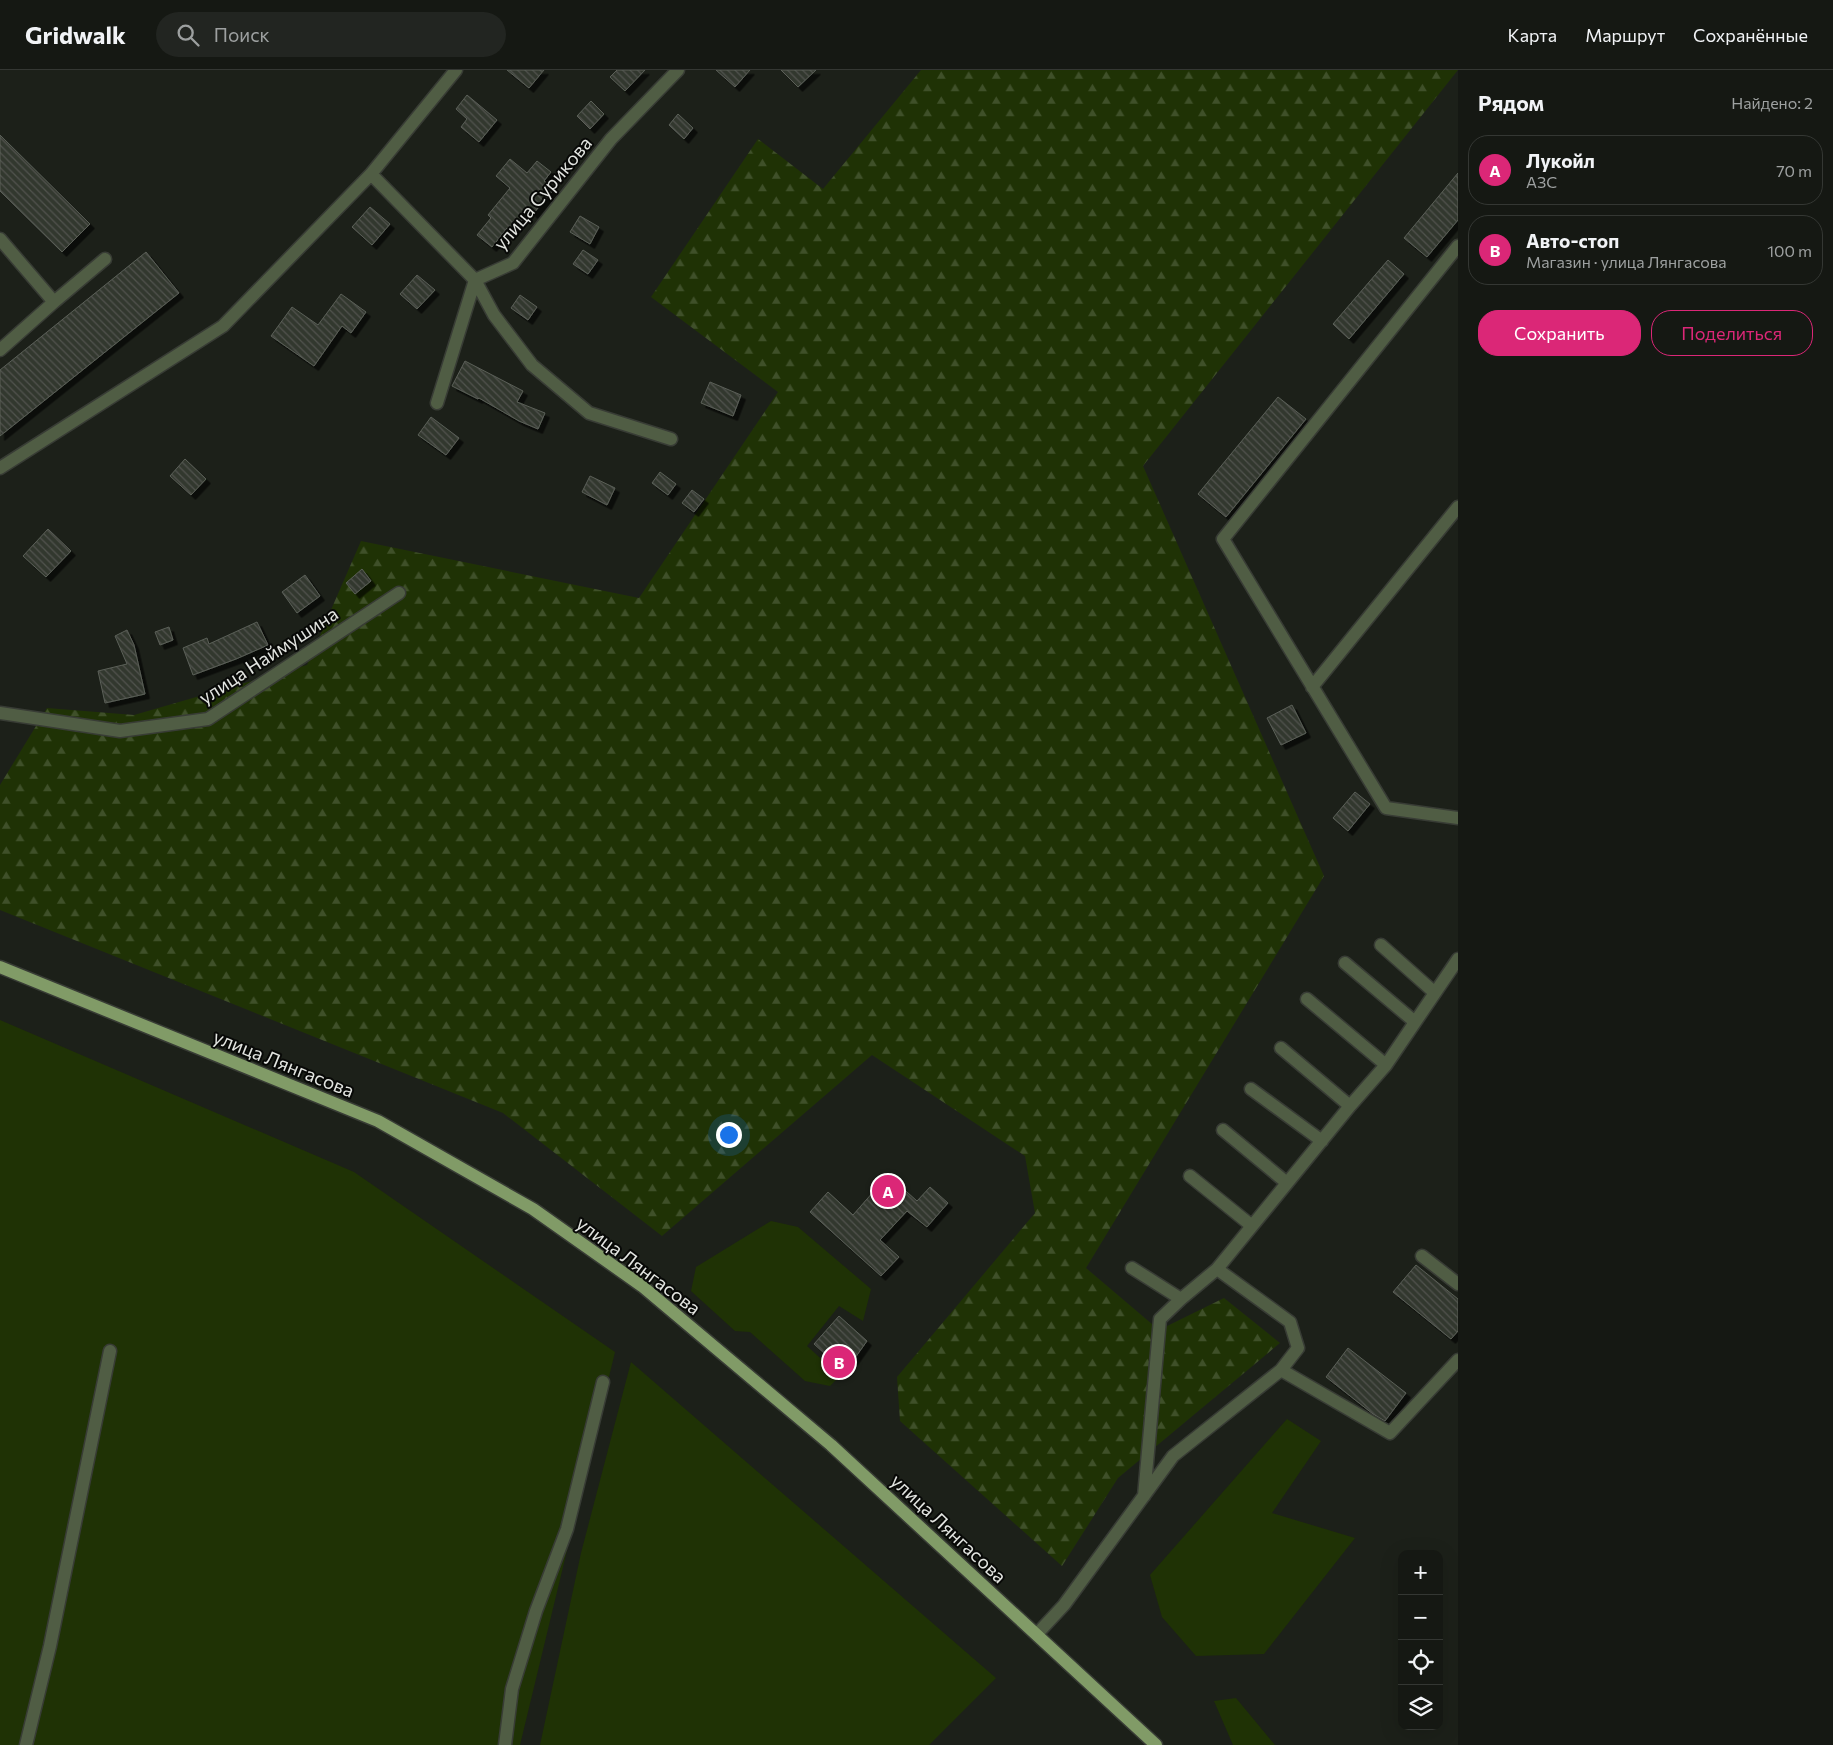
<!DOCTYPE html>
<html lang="ru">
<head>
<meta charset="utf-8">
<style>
  body { margin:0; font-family:Commissioner,sans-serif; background:#222521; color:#f1f3f6 }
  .controls { position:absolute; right:15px; bottom:15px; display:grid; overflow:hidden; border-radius:10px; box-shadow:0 5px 20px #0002 }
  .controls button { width:45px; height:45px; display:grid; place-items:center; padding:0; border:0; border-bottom:1px solid #343733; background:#151813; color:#f1f3f6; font:25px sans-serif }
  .you { position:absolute; left:728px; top:1064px; width:18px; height:18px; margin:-12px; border:4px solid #fff; border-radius:50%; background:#1a73e8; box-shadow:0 0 0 8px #1a73e833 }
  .badge { display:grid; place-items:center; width:32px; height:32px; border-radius:50%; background:#db2777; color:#fff; font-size:16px; font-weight:700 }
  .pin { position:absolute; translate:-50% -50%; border:2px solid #fff; box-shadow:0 1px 5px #0006 }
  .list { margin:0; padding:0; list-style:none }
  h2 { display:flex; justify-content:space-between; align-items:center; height:65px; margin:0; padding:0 20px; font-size:21px }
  h2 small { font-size:16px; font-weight:400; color:#9da0a0 }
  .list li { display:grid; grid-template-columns:32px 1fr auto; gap:15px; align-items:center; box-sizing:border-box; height:70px; margin:0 10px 10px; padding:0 10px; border:1px solid #343733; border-radius:20px }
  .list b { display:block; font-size:19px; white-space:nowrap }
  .list p { margin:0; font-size:16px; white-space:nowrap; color:#9da0a0 }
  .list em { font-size:16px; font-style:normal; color:#9da0a0 }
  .actions { display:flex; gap:10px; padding:15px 20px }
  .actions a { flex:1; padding:11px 0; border:1px solid #db2777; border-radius:20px; text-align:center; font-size:18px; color:#db2777 }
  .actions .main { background:#db2777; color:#fff }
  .icon { flex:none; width:28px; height:28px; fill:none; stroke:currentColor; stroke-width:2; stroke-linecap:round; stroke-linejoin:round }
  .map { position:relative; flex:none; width:1458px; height:1675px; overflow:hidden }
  header { display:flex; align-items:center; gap:30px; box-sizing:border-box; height:70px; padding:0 25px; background:#151813; border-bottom:1px solid #343733 }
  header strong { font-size:24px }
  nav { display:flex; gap:28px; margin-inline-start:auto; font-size:18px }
  .search { width:350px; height:45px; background:#222521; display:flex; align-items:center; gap:12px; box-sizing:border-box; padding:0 18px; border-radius:28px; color:#9da0a0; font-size:19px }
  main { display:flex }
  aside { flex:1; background:#151813 }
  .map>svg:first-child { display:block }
  .green { fill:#1f3205 }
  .forest { fill:url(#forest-firs) }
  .building { fill:url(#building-back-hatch); stroke:#5b6058; filter:url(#shadow) }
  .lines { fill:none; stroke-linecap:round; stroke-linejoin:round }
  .minor-casing { stroke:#383c35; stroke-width:15 }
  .major-casing { stroke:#383c35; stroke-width:15 }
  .minor { stroke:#505d44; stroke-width:12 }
  .major { stroke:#819b67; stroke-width:12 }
  .labels { text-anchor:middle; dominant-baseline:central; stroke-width:4; stroke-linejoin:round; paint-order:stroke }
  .street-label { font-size:19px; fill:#e3e5e1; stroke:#080907 }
</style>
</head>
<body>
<header>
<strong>Gridwalk</strong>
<div class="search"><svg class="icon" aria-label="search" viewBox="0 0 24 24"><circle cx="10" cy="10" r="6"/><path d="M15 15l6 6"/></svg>Поиск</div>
<nav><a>Карта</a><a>Маршрут</a><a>Сохранённые</a></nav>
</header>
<main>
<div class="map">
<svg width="1458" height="1675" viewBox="0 0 1458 1675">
  <defs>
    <pattern id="forest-firs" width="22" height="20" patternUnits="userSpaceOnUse" patternTransform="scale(1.25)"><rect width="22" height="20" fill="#1f3205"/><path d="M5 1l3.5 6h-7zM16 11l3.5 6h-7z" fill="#3f5029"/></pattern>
    <pattern id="building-back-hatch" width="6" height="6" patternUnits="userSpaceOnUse" patternTransform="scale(1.25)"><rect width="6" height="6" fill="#33372f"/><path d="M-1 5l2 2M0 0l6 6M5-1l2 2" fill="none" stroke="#50544d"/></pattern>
    <filter id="shadow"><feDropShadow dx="4.5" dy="4.5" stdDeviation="0" flood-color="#0009"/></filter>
  </defs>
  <rect width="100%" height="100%" fill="#1c2019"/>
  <path class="green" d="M0,950L354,1102L615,1282L520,1675H0Z
    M771,1151L798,1157L871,1219L863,1251L839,1236L807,1276L840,1306L830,1316L805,1311L750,1262L735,1261L691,1221L696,1197Z
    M631,1292L996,1608L929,1675H540L581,1483Z
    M1287,1349L1321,1371L1272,1443L1355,1468L1264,1584L1196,1586L1162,1547L1150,1505Z
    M1236,1628L1275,1675H1233L1214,1631Z"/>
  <path class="forest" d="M921,0H1458L1143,396L1324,806L1086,1198L1159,1260L1224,1228L1280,1273L1118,1408L1062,1496L900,1351L897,1307L1035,1143L1025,1086L872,985L662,1166L503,1043L0,840V715L47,638L134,645L307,595L361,471L639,528L778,322L651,227L758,69L823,119Z"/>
  <path class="building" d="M507,0H544L529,18Z
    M617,0H645L625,21L610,7Z
    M716,0H750L735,17Z
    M781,0H816L798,17Z
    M467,25L497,50L479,72L461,57L467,49L456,39Z
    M591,31L604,44L590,59L577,46Z
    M678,44L693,58L684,69L669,55Z
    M0,65L90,154L62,182L0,121Z
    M510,89L527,103L537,91L551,102L544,111L554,119L533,144L530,141L512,162L507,158L492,177L477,165L491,148L488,145L510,118L496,106Z
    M1458,103V150L1427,187L1404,168Z
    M370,137L390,154L372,175L352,157Z
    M580,146L599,157L590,174L570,162Z
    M583,180L598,190L588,204L573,194Z
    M146,182L179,223L0,366V300Z
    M1388,190L1404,204L1349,269L1333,254Z
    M417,205L435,220L417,239L400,224Z
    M341,224L366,242L351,263L342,256L314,296L271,266L292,237L318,255Z
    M520,225L537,237L528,250L511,238Z
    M465,291L523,321L517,332L545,343L538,359L519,351L479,328L478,329L452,316Z
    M710,312L741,325L733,346L701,333Z
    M1278,327L1306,349L1226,447L1198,424Z
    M431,347L459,368L446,385L418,365Z
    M185,389L206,409L191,425L170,406Z
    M660,402L676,414L668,425L652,413Z
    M590,406L615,418L607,435L582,422Z
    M692,420L704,429L694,442L682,433Z
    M48,459L71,481L46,507L23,486Z
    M362,499L371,511L355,524L346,513Z
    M305,505L320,526L297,543L282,522Z
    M257,552L268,575L236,589L193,605L183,578L207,568L209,574Z
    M169,557L173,570L160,575L155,562Z
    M127,560L134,575L145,624L105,633L98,601L127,594L115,566Z
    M1292,635L1306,663L1281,675L1267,648Z
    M1355,722L1370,734L1348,761L1333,748Z
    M888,1105L917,1131L930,1117L948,1133L927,1157L907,1141L880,1170L899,1187L881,1206L810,1142L828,1122L853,1145Z
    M1416,1195L1458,1229V1261L1451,1269L1393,1222Z
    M839,1246L867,1271L845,1302L814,1274Z
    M1348,1278L1406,1323L1385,1351L1373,1344L1326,1307Z"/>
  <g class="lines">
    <g class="minor-casing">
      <path id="minor" d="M371,104L475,210L494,245L532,295L589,343L671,369
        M0,169L54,232L105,189
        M1458,176L1223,469L1386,738L1458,748
        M0,280L54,232
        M437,333L475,210L513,193L611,69L678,0
        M0,398L223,256L371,104L456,0
        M1312,617L1458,437
        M0,643L120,661L208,649L399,523
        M1381,875L1435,923
        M1345,893L1415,952
        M1307,929L1386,995
        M1281,978L1350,1036
        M1251,1019L1322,1071
        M1223,1060L1287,1113
        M1190,1106L1252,1156
        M1422,1186L1458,1214
        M1132,1198L1181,1229L1217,1199
        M1281,1300L1298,1278L1290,1252L1217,1199L1350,1036L1386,995L1458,889
        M1144,1426L1160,1249L1181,1229
        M1037,1564L1064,1535L1173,1386L1281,1300L1390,1363L1458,1290
        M26,1675L50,1576L110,1281
        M505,1675L512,1619L536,1541L567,1459L603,1312"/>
    </g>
    <g class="major-casing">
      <path id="major" d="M0,897L378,1051L533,1139L642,1216L831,1375L1156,1675"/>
    </g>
    <use href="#minor" class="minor"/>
    <use href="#major" class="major"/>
  </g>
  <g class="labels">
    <g class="street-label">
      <text transform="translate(542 123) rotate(-50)">улица Сурикова</text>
      <text transform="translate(268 585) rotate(-33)">улица Наймушина</text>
      <text transform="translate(284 993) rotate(22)">улица Лянгасова</text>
      <text transform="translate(639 1195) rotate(37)">улица Лянгасова</text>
      <text transform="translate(949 1458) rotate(43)">улица Лянгасова</text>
    </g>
  </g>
</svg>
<div class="controls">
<button>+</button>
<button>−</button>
<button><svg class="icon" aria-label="locate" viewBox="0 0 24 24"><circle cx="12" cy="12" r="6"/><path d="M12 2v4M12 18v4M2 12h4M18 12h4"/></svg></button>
<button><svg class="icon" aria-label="layers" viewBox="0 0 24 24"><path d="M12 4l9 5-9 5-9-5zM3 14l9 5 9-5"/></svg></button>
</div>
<div class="you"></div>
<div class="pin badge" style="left:888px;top:1121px">A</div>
<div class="pin badge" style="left:839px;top:1292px">B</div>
</div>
<aside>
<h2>Рядом<small>Найдено: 2</small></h2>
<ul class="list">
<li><span class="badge">A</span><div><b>Лукойл</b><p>АЗС</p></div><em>70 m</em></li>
<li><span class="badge">B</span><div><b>Авто-стоп</b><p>Магазин · улица Лянгасова</p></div><em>100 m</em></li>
</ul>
<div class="actions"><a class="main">Сохранить</a><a>Поделиться</a></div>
</aside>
</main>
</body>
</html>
